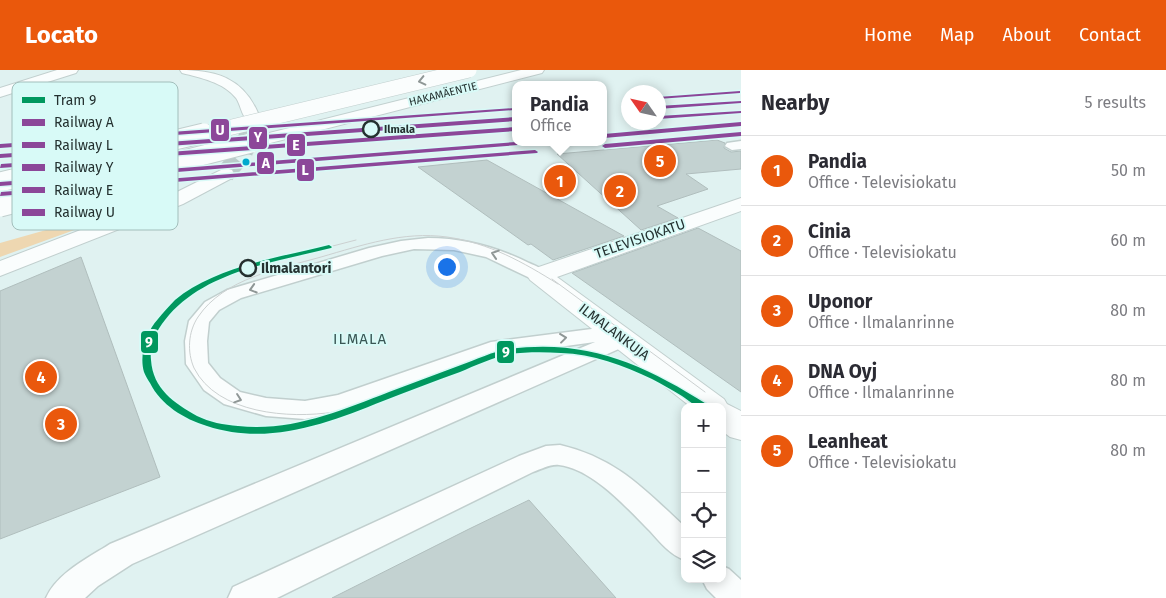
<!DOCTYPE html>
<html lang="en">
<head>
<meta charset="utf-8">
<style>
  body { margin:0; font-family:"Fira Sans",sans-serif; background:#f7f7f7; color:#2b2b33 }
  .controls { position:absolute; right:15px; bottom:15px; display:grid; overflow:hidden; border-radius:10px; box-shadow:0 2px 12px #0003 }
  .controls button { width:45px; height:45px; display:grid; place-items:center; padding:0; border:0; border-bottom:1px solid #e1e1e2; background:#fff; color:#2b2b33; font:25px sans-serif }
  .compass { position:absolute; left:621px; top:15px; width:45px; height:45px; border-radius:50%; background:#fff; box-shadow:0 2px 12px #0003; rotate:304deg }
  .you { position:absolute; left:446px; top:196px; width:18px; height:18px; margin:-12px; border:4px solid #fff; border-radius:50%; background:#1a73e8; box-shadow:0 0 0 8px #1a73e833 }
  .badge { display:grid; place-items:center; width:32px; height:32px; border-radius:50%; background:#ea580c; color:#fff; font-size:16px; font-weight:700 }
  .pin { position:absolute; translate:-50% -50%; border:2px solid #fff; box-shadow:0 1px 5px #0006 }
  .popup { position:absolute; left:512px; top:11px; width:95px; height:65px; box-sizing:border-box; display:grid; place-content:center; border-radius:10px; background:#fff; filter:drop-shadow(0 1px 4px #0005); font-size:16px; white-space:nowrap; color:#7c7c81 }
  .popup b { font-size:19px; color:#2b2b33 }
  .popup::after { content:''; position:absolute; left:50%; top:100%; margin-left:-10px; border:10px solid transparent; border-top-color:#fff }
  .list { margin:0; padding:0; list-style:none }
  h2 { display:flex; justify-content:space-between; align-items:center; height:65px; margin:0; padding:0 20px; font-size:21px }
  h2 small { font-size:16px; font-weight:400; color:#7c7c81 }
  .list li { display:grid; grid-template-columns:32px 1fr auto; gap:15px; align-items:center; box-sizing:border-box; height:70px; padding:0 20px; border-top:1px solid #e1e1e2 }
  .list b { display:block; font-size:19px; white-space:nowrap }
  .list p { margin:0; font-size:16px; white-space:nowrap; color:#7c7c81 }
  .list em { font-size:16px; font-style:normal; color:#7c7c81 }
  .icon { flex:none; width:28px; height:28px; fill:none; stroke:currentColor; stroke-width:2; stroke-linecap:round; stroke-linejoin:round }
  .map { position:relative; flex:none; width:741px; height:528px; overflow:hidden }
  header { display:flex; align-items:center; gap:30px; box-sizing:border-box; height:70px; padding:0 25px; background:#ea580c; color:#fff }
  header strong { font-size:24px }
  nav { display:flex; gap:28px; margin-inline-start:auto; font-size:18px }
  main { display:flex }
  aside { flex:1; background:#fff }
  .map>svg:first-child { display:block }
  .green { fill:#eed7b1 }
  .building { fill:#c3d2d1; stroke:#b0bebd }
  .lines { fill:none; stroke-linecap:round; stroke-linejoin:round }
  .tertiary-tunnel-far1 { stroke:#bacbca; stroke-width:15; stroke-dasharray:15 8; stroke-linecap:butt }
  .tertiary-tunnel { stroke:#bacbca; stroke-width:19; stroke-dasharray:19 9; stroke-linecap:butt }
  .service-casing { stroke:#c1cfce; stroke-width:3 }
  .minor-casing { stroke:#c1cfce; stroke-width:2 }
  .tertiary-casing { stroke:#c1cfce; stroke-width:2 }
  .primary-casing { stroke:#c1cfce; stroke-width:2 }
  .service { fill:#fafdfd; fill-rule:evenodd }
  .minor { fill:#fafdfd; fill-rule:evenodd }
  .tertiary { fill:#fafdfd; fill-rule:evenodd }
  .primary { fill:#fafdfd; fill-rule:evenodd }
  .tram { stroke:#ccd1d1; stroke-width:1 }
  .primary-bridge-far1-casing { stroke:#c1cfce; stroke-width:16; stroke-linecap:butt }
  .primary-bridge-casing { stroke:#c1cfce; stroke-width:21; stroke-linecap:butt }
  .primary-bridge-far1 { stroke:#fafdfd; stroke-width:15 }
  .primary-bridge { stroke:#fafdfd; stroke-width:19 }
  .rail-1-casing { stroke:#d8faf7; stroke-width:3 }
  .rail-2-casing { stroke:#d8faf7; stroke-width:3 }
  .rail-3-casing { stroke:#d8faf7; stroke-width:3 }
  .rail-4-casing { stroke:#d8faf7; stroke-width:3 }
  .rail-5-casing { stroke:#d8faf7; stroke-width:3 }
  .rail-1 { fill:#8c4799; fill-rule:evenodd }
  .rail-2 { fill:#8c4799; fill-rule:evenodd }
  .rail-3 { fill:#8c4799; fill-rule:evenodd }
  .rail-4 { fill:#8c4799; fill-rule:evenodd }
  .rail-5 { fill:#8c4799; fill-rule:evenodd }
  .tram-1-casing { stroke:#d8faf7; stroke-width:3 }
  .tram-1 { fill:#00985f; fill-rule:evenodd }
  .oneway { stroke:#8f9796 }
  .stop-dot { fill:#d8faf7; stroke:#243130; stroke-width:2.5 }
  .bus-dot { fill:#00a9ce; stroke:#d8faf7; stroke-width:2 }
  .labels { text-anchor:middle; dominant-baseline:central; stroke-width:4; stroke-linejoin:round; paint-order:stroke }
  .far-street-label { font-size:11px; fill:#243130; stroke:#d8faf7 }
  .far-stop-label { font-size:11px; font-weight:bold; fill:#243130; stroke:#d8faf7; text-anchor:start }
  .street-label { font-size:14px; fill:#243130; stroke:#d8faf7 }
  .stop-label { font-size:14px; font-weight:bold; fill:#243130; stroke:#d8faf7; text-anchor:start }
  .neighbourhood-label { font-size:15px; letter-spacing:1px; fill:#3a5755; stroke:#d8faf7 }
  .key { fill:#d8faf7; stroke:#a2bebb; stroke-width:1 }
  .key-label { font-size:14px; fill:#243130 }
  .line-badge { stroke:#d8faf7; stroke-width:2 }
  .badge-label { font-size:14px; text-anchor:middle; font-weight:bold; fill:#fff }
</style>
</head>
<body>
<header>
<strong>Locato</strong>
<nav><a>Home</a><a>Map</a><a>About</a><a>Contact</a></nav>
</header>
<main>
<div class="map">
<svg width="741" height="528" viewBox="0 0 741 528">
  <rect width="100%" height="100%" fill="#e0f2f1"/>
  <path class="green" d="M131,136L135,138L0,187V173Z"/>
  <path class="building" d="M717,70L725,73L724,78L731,82L741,81V99L686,104L708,119L657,136L678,148L641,160L557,84Z
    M487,90L624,166L553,190L531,174L528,175L418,97Z
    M698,158L741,181V322L572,203Z
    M81,187L160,407L0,469V221Z
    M529,430L616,528H332L469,459Z"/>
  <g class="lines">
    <path class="tertiary-tunnel-far1" d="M248,65L250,43"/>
    <path class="tertiary-tunnel" d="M225,104L243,83L249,63"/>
    <g class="service-casing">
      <path id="service" d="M741,71V79L732,80L725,76L727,73Z
        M428,168C463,168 497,177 529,193C536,196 544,199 548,205L546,209L539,211L532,209L486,187L454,180L414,179L382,186L241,228L219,240L209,252L207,271L208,293L220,308L240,322L266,328L305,331L338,325L491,272L615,256L622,258L633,269L630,274L132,494L98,516L85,528H46C57,503 88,488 110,474L595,272L494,286L350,339L305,349L266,346L224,334L204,320L186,294L185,271L189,251L205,232L227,220L369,178L401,171Z
        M560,375C616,388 644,419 685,457V490C670,485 660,472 650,461C627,438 593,399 559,395C550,394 542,399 533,402L277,528H228L233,517L519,386L546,376Z
        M722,496L729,499L741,510V528H716L707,519L702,509H722Z"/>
    </g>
    <g class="minor-casing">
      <path id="minor" d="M741,128V141L557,207L724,329L727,334L741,341V370L730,367L722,361V337H691L530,210L527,205L530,200Z"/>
    </g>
    <g class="tertiary-casing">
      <path id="tertiary" d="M57,0H78L76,3L0,27V18Z
        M180,0C216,0 243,8 258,43L256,46H244C241,41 240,34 236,28C223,12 201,8 182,3Z
        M225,98L232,100L234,104L232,108L183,134L0,206V191L169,126Z"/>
    </g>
    <g class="primary-casing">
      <path id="primary" d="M521,0H544L542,3L251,78L245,77L242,73L245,69Z"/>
    </g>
    <use href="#service" class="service"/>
    <use href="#minor" class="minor"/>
    <use href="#tertiary" class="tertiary"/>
    <use href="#primary" class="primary"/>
    <path class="tram" d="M329,177L356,170
      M552,209L705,322
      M385,328C368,333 351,339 334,342C290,349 217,344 194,298C187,282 188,262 198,247C224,208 279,199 321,187C363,175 403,161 447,167C489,173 523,192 558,214"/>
    <g class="primary-bridge-far1-casing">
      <path id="primary-bridge-far1" d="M199,65L469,0"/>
    </g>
    <g class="primary-bridge-casing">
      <path id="primary-bridge" d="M0,112L204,63
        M0,137L251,73"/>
    </g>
    <use href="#primary-bridge-far1" class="primary-bridge-far1"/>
    <use href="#primary-bridge" class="primary-bridge"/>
    <g class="rail-1-casing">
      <path id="rail-1" d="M741,52V56L604,68V64Z
        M516,72H534L531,74L0,116V112Z"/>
    </g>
    <g class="rail-2-casing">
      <path id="rail-2" d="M741,62V66L605,78L602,76L605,74Z
        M535,80L538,82L537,83L0,126L1,122Z"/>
    </g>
    <g class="rail-3-casing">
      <path id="rail-3" d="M741,31V33L658,39V36Z
        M516,47V51L0,88V84Z"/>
    </g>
    <g class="rail-4-casing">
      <path id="rail-4" d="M741,41V43L658,49L659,46Z
        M516,57V61L0,98L1,94Z"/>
    </g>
    <g class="rail-5-casing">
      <path id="rail-5" d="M740,21V23L658,29V27Z
        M515,38H516L515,40L0,78V74Z"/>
    </g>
    <use href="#rail-1" class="rail-1"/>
    <use href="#rail-2" class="rail-2"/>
    <use href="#rail-3" class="rail-3"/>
    <use href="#rail-4" class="rail-4"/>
    <use href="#rail-5" class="rail-5"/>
    <g class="tram-1-casing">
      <path id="tram-1" d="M329,175L332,177L331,178C276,192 209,200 169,245C158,258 149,272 151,290C153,319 174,333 197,346C209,352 224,355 238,356C291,362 340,341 389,322C413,313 437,304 461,295C475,290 494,281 509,279C588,269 643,294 708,335L709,337C705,337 700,337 696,336C691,333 687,329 682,326C672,320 662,314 652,309C623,295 593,284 561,283C544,282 526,282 509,284C494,287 474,296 460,302C434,311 409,321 383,331C326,354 268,376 207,356C184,349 161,335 150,313C148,310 145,305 144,302C139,285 146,262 158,249C163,243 169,236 175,230C214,197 281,187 329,175Z"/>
    </g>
    <use href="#tram-1" class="tram-1"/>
  </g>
  <defs><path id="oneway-chevron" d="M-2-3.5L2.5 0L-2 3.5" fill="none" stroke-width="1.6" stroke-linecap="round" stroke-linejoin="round" transform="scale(1.25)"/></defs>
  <g class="oneway">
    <use href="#oneway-chevron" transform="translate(422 11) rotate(167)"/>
    <use href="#oneway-chevron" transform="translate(495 184) rotate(-162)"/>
    <use href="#oneway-chevron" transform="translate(253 219) rotate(163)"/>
    <use href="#oneway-chevron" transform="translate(563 268) rotate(-7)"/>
    <use href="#oneway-chevron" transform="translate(238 329) rotate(19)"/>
  </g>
  <g class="stop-dot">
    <circle cx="371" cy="59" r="8"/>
    <circle cx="248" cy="198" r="8"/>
  </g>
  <circle class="bus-dot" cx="246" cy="92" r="4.5"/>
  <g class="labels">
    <g class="far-street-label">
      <text transform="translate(443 24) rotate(-14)">HAKAMÄENTIE</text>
    </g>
    <g class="far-stop-label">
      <text x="384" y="59">Ilmala</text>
    </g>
    <g class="street-label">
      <text transform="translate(640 169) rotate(-19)">TELEVISIOKATU</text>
      <text transform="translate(614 262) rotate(37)">ILMALANKUJA</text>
    </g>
    <g class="stop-label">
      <text x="261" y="198">Ilmalantori</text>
    </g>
    <g class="neighbourhood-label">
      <text x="360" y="269">ILMALA</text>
    </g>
  </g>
  <rect x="12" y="12" width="166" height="148" rx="8" class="key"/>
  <rect x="22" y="27" width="23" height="6" fill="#00985f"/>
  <rect x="22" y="49" width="23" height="7" fill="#8c4799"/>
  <rect x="22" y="72" width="23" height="6" fill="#8c4799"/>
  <rect x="22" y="94" width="23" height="7" fill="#8c4799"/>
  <rect x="22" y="117" width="23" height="6" fill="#8c4799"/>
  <rect x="22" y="139" width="23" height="7" fill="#8c4799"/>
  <g class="key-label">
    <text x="54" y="35">Tram 9</text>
    <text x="54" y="57">Railway A</text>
    <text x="54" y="80">Railway L</text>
    <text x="54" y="102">Railway Y</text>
    <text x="54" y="125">Railway E</text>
    <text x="54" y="147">Railway U</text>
  </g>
  <g class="line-badge">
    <rect x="210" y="48" width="20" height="24" rx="5" fill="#8c4799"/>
    <rect x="248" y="56" width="20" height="24" rx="5" fill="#8c4799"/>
    <rect x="286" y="63" width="20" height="24" rx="5" fill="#8c4799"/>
    <rect x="256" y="81" width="19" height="24" rx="5" fill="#8c4799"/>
    <rect x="296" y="88" width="19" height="24" rx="5" fill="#8c4799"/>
    <rect x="140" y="260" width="19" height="24" rx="5" fill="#00985f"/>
    <rect x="496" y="270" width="19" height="24" rx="5" fill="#00985f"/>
  </g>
  <g class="badge-label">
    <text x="220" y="65">U</text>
    <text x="258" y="72">Y</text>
    <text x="296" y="80">E</text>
    <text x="266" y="98">A</text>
    <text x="305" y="105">L</text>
    <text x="149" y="277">9</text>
    <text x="506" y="287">9</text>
  </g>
</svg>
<div class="controls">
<button>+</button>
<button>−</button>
<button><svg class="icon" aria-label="locate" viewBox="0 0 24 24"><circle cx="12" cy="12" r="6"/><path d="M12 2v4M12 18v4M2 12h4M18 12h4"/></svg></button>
<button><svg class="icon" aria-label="layers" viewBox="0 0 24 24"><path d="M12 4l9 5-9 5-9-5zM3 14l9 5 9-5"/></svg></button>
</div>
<svg class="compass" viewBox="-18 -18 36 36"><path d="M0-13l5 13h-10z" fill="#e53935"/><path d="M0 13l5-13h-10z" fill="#7c7c81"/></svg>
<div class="you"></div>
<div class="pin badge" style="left:560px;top:111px">1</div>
<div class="popup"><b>Pandia</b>Office</div>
<div class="pin badge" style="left:620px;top:121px">2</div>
<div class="pin badge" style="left:61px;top:354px">3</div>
<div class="pin badge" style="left:41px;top:307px">4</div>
<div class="pin badge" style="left:660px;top:91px">5</div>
</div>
<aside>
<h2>Nearby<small>5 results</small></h2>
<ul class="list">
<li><span class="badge">1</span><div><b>Pandia</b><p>Office · Televisiokatu</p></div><em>50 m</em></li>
<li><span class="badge">2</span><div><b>Cinia</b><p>Office · Televisiokatu</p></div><em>60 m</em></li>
<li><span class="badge">3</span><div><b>Uponor</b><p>Office · Ilmalanrinne</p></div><em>80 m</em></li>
<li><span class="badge">4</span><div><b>DNA Oyj</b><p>Office · Ilmalanrinne</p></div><em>80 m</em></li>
<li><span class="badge">5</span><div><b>Leanheat</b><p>Office · Televisiokatu</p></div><em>80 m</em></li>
</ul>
</aside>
</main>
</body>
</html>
